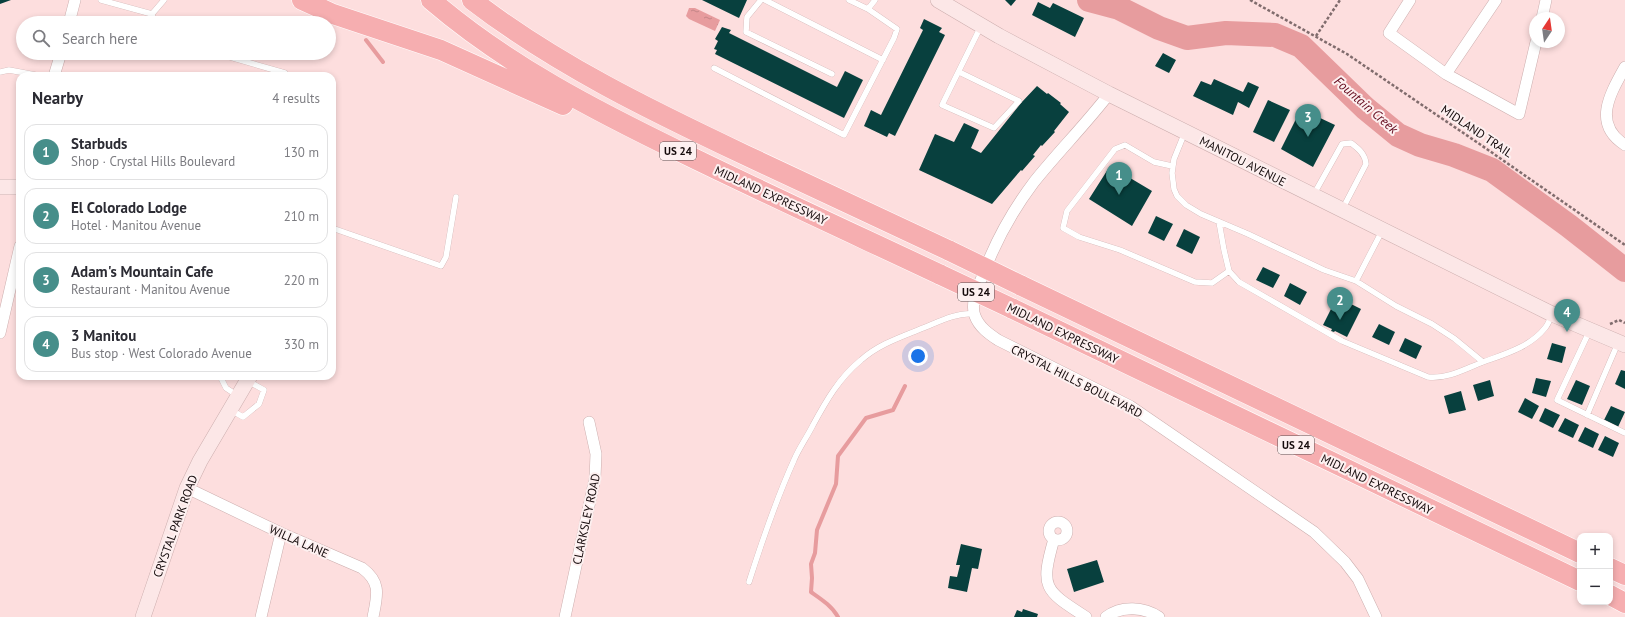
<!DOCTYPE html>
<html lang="en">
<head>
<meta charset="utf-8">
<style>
  body { margin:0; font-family:"PT Sans",sans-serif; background:#f2f2f3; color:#2b2b33 }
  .controls { position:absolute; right:12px; bottom:12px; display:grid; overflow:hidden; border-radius:8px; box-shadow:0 2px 6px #0003 }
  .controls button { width:36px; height:36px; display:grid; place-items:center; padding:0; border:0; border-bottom:1px solid #e1e1e2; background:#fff; color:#2b2b33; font:20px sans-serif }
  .compass { position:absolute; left:1529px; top:12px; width:36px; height:36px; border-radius:50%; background:#fff; box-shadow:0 2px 6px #0003; rotate:13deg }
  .you { position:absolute; left:918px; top:356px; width:14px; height:14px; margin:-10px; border:3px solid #fff; border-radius:50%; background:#1a73e8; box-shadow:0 0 0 6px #1a73e833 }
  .badge { display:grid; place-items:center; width:26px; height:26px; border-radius:50%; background:#468e8a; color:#fff; font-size:13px; font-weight:700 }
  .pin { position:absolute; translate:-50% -33px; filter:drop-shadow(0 1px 2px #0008) }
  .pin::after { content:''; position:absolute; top:21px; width:14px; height:12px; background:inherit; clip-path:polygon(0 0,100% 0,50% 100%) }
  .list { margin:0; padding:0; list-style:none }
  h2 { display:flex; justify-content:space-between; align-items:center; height:52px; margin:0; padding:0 16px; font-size:17px }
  h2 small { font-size:13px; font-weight:400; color:#7c7c81 }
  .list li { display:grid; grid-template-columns:26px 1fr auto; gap:12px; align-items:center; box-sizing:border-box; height:56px; margin:0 8px 8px; padding:0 8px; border:1px solid #e1e1e2; border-radius:12px }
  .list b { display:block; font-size:15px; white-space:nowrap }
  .list p { margin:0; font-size:13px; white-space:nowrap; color:#7c7c81 }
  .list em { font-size:13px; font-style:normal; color:#7c7c81 }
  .icon { flex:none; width:22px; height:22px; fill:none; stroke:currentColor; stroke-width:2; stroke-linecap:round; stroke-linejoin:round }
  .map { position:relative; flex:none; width:1625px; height:617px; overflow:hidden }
  .search { position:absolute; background:#fff; box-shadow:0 2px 6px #0003; left:16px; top:16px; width:320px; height:44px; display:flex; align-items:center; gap:10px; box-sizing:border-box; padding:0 14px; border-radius:22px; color:#7c7c81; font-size:15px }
  .panel { position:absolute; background:#fff; box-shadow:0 2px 6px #0003; left:16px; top:72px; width:320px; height:308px; border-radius:12px }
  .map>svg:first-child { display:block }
  .water { fill:url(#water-ripples) }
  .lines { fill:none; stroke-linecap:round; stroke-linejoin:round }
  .stream { stroke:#e79c9e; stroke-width:4 }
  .river { stroke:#e79c9e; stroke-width:24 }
  .building { fill:#08403e }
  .lane-casing { stroke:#ccaeae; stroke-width:6 }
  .street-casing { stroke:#ccaeae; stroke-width:12 }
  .secondary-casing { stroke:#ccaeae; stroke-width:16 }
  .highway-casing { stroke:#fff; stroke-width:21 }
  .path { stroke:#806c6d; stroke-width:2.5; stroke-dasharray:3 2; stroke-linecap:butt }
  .lane { stroke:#fff; stroke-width:5.5 }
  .street { stroke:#fff; stroke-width:11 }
  .secondary { stroke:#fce7e7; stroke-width:15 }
  .highway { stroke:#f6aeb0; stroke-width:20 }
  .highway-bridge-casing { stroke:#fff; stroke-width:21; stroke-linecap:butt }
  .highway-bridge { stroke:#f6aeb0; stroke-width:20 }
  .labels { text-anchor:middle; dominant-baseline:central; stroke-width:4; stroke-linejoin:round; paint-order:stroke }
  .shield { fill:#fdf0f0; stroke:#5a4f50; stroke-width:1 }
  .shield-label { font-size:11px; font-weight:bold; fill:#140a0b }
  .street-label { font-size:12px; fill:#140a0b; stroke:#fdf0f0 }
  .water-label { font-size:13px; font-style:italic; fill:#63091c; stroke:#fdf0f0 }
</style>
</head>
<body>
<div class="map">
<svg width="1625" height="617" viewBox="0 0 1625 617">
  <defs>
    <pattern id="water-ripples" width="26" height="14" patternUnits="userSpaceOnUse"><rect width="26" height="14" fill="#e79c9e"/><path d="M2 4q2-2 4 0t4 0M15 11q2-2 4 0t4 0" fill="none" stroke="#c58587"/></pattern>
  </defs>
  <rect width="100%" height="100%" fill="#fddede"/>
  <path class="water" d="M689,8H695L720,20L715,31L689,19L686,16Z"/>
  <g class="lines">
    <path class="stream" d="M366,40L383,62
      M838,617C832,606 821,599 811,592L812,578L811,564L815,553L817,530L836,484L838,456L866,418L893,410L905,386"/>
    <path class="river" d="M1089,0L1119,8L1159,28L1187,38L1226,33L1275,35L1301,46L1365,108L1398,135L1420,145L1454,155L1492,170L1569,226L1625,270"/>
  </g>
  <path class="building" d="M0,0H11L0,4Z
    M702,0H747L739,18Z
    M1005,0H1016L1011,6Z
    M1038,2L1050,8L1053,3L1084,18L1075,37L1032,15Z
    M924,19L942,28L939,32L945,35L895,136L889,133L887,137L864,126L871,110L881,115L923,30L920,28Z
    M722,27L731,30L729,33L837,87L845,71L863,80L844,118L715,54L717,50L714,49L718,41L715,39Z
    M1163,53L1176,60L1169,73L1155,66Z
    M1214,79L1243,92L1248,82L1259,87L1249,108L1238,102L1233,115L1193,96L1201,81L1211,85Z
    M1037,86L1047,94L1048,93L1061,103L1060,104L1069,112L1054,131L1055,132L1042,146L1041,145L1033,155L1035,156L1022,171L1021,170L992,204L919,170L935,134L954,142L964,123L979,130L971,148L981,153L1021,103Z
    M1268,100L1290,110L1274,142L1253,132Z
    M1301,109L1335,125L1313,167L1281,149Z
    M1110,166L1152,191L1132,226L1089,199Z
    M1156,216L1173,224L1164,241L1148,233Z
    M1184,229L1200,237L1192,254L1176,246Z
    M1263,267L1280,275L1273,288L1256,280Z
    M1290,283L1307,292L1300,305L1284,296Z
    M1337,297L1361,309L1347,337L1335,331L1334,332L1331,331L1332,329L1323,325Z
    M1379,324L1395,332L1389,345L1372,337Z
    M1405,338L1422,346L1416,359L1399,351Z
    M1552,343L1566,347L1562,363L1547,359Z
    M1621,370L1625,371V389L1615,384Z
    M1536,378L1551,381L1546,397L1532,393Z
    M1490,380L1494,396L1478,401L1473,385Z
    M1576,380L1590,386L1582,405L1567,399Z
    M1461,391L1466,410L1449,414L1444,396Z
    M1525,398L1539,406L1532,419L1518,412Z
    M1611,406L1625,412L1618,427L1604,420Z
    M1545,408L1560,415L1553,428L1539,421Z
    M1565,418L1579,425L1573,438L1558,431Z
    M1585,427L1599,434L1593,448L1578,441Z
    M1605,436L1619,443L1613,457L1598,450Z
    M961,544L982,549L978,569L972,568L967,592L948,588L950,576L957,577L960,565H956Z
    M1097,560L1104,582L1074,592L1067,569Z
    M1023,609L1038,614L1037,617H1014L1017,610L1022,612Z"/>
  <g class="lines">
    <g class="lane-casing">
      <path id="lane" d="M101,0L152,14L154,23
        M761,0L747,17L746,32L832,74
        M765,0L883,60
        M849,0L868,9L875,0
        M152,14L164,0
        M216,53L285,73
        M714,68L844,135L894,38L897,29L868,9
        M0,72L9,70L41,76
        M959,72L1019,101L994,128L942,105L981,26
        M1185,132L1174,159L1172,173L1174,189L1177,196L1186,205L1201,214L1248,234L1324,270L1356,281L1396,306L1432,324L1455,339L1483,362C1505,354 1530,347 1545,328C1548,325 1550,319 1552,314
        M1172,166L1154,162L1125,145L1115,149L1067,211L1063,228L1079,237L1120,250L1195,282L1212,283L1229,271
        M1314,194L1342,144L1351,143C1359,149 1365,154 1366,164L1343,208
        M1219,222L1224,250L1229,271L1239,282L1342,341L1428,377C1448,379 1465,369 1483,362
        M332,228L441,266L446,257L456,197
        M1356,281L1382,231
        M1589,332L1557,400L1625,433
        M220,376L226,388L238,396
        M231,410L243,417L259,404L264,390L248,381
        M1587,415L1618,343
        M749,582C762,541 776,500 794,460C799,448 807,437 813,425C826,401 839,378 861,360C879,344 901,337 923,328C938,322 957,312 974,314"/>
    </g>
    <g class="street-casing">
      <path id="street" d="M1410,0L1389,33L1446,74L1519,114L1536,42
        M1542,18L1546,0
        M69,23L75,0
        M1625,67C1610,94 1592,124 1625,145
        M1446,74L1496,0
        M54,76L61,53
        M1109,94C1085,125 1058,152 1034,182C1013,210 995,242 983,275C978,287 970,303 975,316C979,327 989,334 998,340L1130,406L1314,532L1345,562L1358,579L1376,617
        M0,333L20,246
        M187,488L281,533L362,568C382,583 377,596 373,617
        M1049 531a9 9 0 1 1 18 0a9 9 0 1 1-18 0Z
        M1054,539C1040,588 1044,590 1086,617
        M261,617L281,533
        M565,617L595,478L596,454L589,422
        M1106,617C1122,605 1144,607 1159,617"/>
    </g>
    <g class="secondary-casing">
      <path id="secondary" d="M938,0L999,36L1109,94L1552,314L1625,345
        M0,187H20
        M143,617L187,488L200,461L250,376"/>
    </g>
    <g class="highway-casing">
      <path id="highway" d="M302,0L333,14L441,50L563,105
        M431,0C508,66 596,111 687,155C771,196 856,235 941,275
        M472,0C555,64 650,110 745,155C813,187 882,219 950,251
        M1020,285L1580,553
        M1011,308L1580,581
        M1610,568L1625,575
        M1610,595L1625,603"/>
    </g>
    <path class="path" d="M1250,0L1347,54L1481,145L1625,245
      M1316,36L1340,0
      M1610,324L1619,320L1625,323"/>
    <use href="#lane" class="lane"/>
    <use href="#street" class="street"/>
    <use href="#secondary" class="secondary"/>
    <use href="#highway" class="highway"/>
    <g class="highway-bridge-casing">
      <path id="highway-bridge" d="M950,251L1020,285
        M941,275L1011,308"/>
    </g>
    <use href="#highway-bridge" class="highway-bridge"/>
  </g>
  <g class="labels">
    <g class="shield">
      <rect x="660" y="142" width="36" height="18" rx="3"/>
      <rect x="958" y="283" width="36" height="18" rx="3"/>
      <rect x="1278" y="436" width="36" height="18" rx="3"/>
    </g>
    <g class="shield-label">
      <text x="678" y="151">US 24</text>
      <text x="976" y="292">US 24</text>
      <text x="1296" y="445">US 24</text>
    </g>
    <g class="street-label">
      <text transform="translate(1477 131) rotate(34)">MIDLAND TRAIL</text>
      <text transform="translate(1243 161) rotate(27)">MANITOU AVENUE</text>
      <text transform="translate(771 195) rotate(25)">MIDLAND EXPRESSWAY</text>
      <text transform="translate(1063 333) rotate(26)">MIDLAND EXPRESSWAY</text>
      <text transform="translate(1077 381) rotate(27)">CRYSTAL HILLS BOULEVARD</text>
      <text transform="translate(1377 484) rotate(26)">MIDLAND EXPRESSWAY</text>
      <text transform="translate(586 519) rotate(-78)">CLARKSLEY ROAD</text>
      <text transform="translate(175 526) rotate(-70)">CRYSTAL PARK ROAD</text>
      <text transform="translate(299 541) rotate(24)">WILLA LANE</text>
    </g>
    <g class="water-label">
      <text transform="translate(1366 105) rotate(41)">Fountain Creek</text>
    </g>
  </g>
</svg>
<div class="controls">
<button>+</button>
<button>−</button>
</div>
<svg class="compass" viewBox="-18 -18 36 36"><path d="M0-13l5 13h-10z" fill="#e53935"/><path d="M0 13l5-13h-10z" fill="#7c7c81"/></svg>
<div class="you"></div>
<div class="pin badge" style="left:1119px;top:195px">1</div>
<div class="pin badge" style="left:1340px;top:320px">2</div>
<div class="pin badge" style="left:1308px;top:137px">3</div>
<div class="pin badge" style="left:1567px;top:332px">4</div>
<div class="search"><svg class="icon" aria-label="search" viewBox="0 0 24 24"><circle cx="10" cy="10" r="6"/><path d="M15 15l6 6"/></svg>Search here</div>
<section class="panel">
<h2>Nearby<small>4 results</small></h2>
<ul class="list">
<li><span class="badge">1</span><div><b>Starbuds</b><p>Shop · Crystal Hills Boulevard</p></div><em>130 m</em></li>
<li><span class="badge">2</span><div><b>El Colorado Lodge</b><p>Hotel · Manitou Avenue</p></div><em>210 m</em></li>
<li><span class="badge">3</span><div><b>Adam's Mountain Cafe</b><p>Restaurant · Manitou Avenue</p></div><em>220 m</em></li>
<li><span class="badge">4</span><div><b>3 Manitou</b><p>Bus stop · West Colorado Avenue</p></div><em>330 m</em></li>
</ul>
</section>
</div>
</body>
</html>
